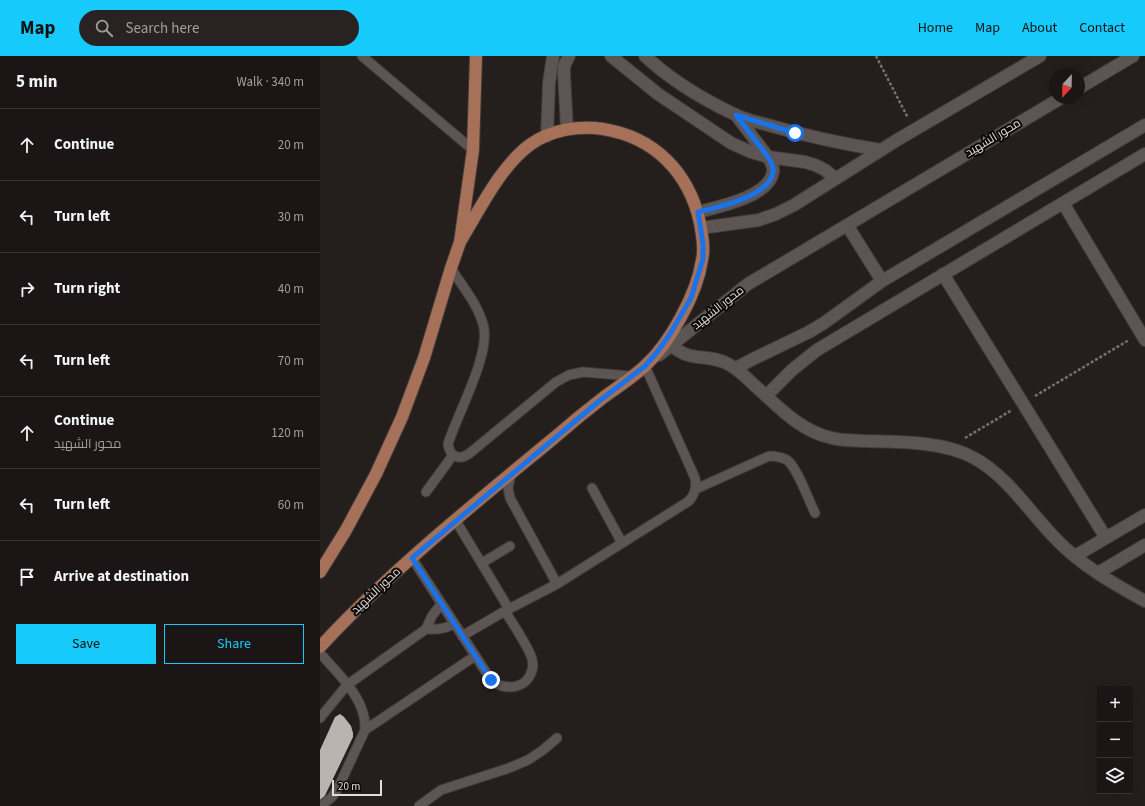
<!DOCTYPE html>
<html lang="en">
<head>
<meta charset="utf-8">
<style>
  body { margin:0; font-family:"Source Sans 3",Cairo,sans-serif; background:#282322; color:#f1f3f6 }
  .controls { position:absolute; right:12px; bottom:12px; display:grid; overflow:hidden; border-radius:0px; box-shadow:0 4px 16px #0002 }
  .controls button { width:36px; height:36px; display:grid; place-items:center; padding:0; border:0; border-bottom:1px solid #393534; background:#1b1615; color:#f1f3f6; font:20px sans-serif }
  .compass { position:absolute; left:729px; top:12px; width:36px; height:36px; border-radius:50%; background:#1b1615; box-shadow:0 4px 16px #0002; rotate:202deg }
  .scale { position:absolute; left:12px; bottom:10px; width:50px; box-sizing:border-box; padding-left:4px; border:2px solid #e1dddb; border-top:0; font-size:11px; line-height:14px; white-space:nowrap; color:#e1dddb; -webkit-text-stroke:3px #0b0908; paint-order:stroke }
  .stop { position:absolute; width:12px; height:12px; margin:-9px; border:3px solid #1a73e8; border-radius:50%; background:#fff }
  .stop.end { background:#1a73e8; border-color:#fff; box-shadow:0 1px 4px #0008 }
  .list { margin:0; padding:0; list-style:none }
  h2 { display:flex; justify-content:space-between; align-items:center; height:52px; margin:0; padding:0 16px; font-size:17px }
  h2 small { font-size:13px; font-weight:400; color:#a09fa0 }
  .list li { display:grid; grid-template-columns:26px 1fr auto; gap:12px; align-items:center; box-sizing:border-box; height:72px; padding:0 16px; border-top:1px solid #393534 }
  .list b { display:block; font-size:15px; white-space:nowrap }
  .list p { margin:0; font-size:13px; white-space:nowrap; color:#a09fa0 }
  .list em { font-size:13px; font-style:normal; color:#a09fa0 }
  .actions { display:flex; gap:8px; padding:12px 16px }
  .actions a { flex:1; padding:9px 0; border:1px solid #16cafb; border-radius:0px; text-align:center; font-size:14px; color:#16cafb }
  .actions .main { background:#16cafb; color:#111 }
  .icon { flex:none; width:22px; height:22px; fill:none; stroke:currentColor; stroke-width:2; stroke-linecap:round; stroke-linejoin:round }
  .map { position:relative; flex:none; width:825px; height:750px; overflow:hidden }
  header { display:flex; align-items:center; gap:24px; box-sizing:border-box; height:56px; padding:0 20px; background:#16cafb; color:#111 }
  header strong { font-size:19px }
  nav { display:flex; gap:22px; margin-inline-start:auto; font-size:14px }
  .search { width:280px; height:36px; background:#282322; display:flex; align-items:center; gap:10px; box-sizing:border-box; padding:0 14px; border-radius:22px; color:#a09fa0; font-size:15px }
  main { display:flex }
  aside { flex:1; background:#1b1615 }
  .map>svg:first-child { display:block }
  .building { fill:#bab3af }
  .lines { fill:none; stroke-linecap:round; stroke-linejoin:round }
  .service-casing { stroke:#403b39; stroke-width:11 }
  .minor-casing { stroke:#403b39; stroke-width:14 }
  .tertiary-casing { stroke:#403b39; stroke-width:14 }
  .primary-casing { stroke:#403b39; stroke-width:14 }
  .path { stroke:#76716f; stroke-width:2.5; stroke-dasharray:3 2; stroke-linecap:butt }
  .service { stroke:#5c5553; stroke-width:9 }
  .minor { stroke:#5c5553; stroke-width:12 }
  .tertiary { stroke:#5c5553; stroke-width:12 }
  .primary { stroke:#a67059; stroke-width:12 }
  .route { stroke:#1a73e8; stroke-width:5 }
  .labels { text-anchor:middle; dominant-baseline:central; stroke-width:4; stroke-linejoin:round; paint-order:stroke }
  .street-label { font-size:12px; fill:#e1dddb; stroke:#0b0908 }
</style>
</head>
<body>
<header>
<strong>Map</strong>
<div class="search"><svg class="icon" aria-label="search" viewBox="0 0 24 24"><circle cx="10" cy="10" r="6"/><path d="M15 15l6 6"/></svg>Search here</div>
<nav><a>Home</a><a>Map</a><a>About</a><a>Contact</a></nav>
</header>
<main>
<aside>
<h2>5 min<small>Walk · 340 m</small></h2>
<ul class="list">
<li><svg class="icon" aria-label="ahead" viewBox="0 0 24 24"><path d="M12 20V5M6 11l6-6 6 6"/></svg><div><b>Continue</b></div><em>20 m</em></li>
<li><svg class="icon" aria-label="left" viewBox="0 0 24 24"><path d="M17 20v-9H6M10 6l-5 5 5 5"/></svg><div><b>Turn left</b></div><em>30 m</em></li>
<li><svg class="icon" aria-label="right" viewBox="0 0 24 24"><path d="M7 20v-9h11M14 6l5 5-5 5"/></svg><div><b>Turn right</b></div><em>40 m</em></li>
<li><svg class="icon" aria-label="left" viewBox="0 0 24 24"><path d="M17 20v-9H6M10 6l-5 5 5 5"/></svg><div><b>Turn left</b></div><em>70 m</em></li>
<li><svg class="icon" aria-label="ahead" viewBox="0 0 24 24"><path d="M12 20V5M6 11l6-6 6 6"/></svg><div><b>Continue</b><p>محور الشهيد</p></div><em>120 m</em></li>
<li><svg class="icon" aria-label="left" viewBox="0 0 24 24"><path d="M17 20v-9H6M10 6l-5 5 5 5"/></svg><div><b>Turn left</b></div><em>60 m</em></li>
<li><svg class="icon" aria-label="arrive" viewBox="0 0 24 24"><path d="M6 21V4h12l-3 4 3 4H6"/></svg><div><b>Arrive at destination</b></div></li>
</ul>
<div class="actions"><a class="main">Save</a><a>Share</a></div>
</aside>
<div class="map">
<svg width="825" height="750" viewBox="0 0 825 750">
  <rect width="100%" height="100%" fill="#241e1c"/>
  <path class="building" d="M20,658L24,661L31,670L33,677V681L0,750V694L15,661Z"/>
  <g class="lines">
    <g class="service-casing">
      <path id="service" d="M42,0L153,94
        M131,212C142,230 157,247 163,268C172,297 137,358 128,388C130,401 139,405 150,397L236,326L249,319L263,316L311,320
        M191,417L188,432L190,442L237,528
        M272,432L302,487
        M376,433L449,400C455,400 461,401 467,404C477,411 489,445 495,457
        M106,436L133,399
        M136,465L189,553
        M92,502L171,624C179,630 187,633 197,630C208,627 215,615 212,603C209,591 192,567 185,555
        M162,507L190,490
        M106,573C116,574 125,573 134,568
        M142,580L185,555L237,528L369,445C375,438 377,431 375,422L325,310
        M0,597C18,618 47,643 45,674L18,732L12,741L1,750
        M0,662L27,629L106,573L112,560L121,548
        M45,674L155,600
        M99,750L121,734L189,712L208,704L223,694L237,682"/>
    </g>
    <g class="minor-casing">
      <path id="minor" d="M291,0L338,38L411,87L431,96L448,101L485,106L495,109L505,114L515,122
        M325,0C351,24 384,44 416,59C426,64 438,66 448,69C486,80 523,88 561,94
        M247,73L244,18V10L249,0
        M227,80L229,27L233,0
        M743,147L825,284
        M378,156C398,151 449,141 453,116C454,111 451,106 448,101L416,59
        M381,172L439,164L456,158L474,149L577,84L720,0
        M623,218L786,482
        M351,289C372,308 387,296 410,309C418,314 426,321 433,328C457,349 479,375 512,382C522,385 534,384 545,385C579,386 624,385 654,402C687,420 708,454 734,481C759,508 792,527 825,545
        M416,312L433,303L489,276L504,267L562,225L825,69
        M446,340L472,314L497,294L825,98
        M755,500L825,459
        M778,517L825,489"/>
    </g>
    <g class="tertiary-casing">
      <path id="tertiary" d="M759,32L813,0
        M527,169L562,225
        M339,299L428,228L741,42"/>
    </g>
    <g class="primary-casing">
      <path id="primary" d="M0,516L26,474L56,418L82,361L104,302L131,212L140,186L153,94L156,0
        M0,591C70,515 154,448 234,382C250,368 267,354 284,341C298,331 313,321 325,310C340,296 352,278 361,261C371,243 379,224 382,204C385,192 382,179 380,167C369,116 334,81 283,73C259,69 231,74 211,88C181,109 159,155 140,186"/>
    </g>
    <path class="path" d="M556,0L588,62
      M715,340L809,284
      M645,382L692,354"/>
    <use href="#service" class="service"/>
    <use href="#minor" class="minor"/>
    <use href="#tertiary" class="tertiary"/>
    <use href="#primary" class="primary"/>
  </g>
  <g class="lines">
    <path class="route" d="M171,624L92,502L278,346L325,310L338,295L350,278L371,242L383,203V188L378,156C398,151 449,141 453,116C454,111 451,106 448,101L416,59L475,77"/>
  </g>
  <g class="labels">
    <g class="street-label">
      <text transform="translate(673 82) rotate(-31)">محور الشهيد</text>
      <text transform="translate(398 252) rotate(-38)">محور الشهيد</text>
      <text transform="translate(56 535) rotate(-43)">محور الشهيد</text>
    </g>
  </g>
</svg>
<div class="controls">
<button>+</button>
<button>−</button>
<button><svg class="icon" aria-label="layers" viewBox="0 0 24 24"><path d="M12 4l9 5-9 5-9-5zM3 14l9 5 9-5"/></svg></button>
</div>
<svg class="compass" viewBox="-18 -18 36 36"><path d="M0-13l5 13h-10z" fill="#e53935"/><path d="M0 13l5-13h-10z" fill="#a09fa0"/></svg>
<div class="scale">20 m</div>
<div class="stop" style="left:475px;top:77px"></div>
<div class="stop end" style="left:171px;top:624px"></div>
</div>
</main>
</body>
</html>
